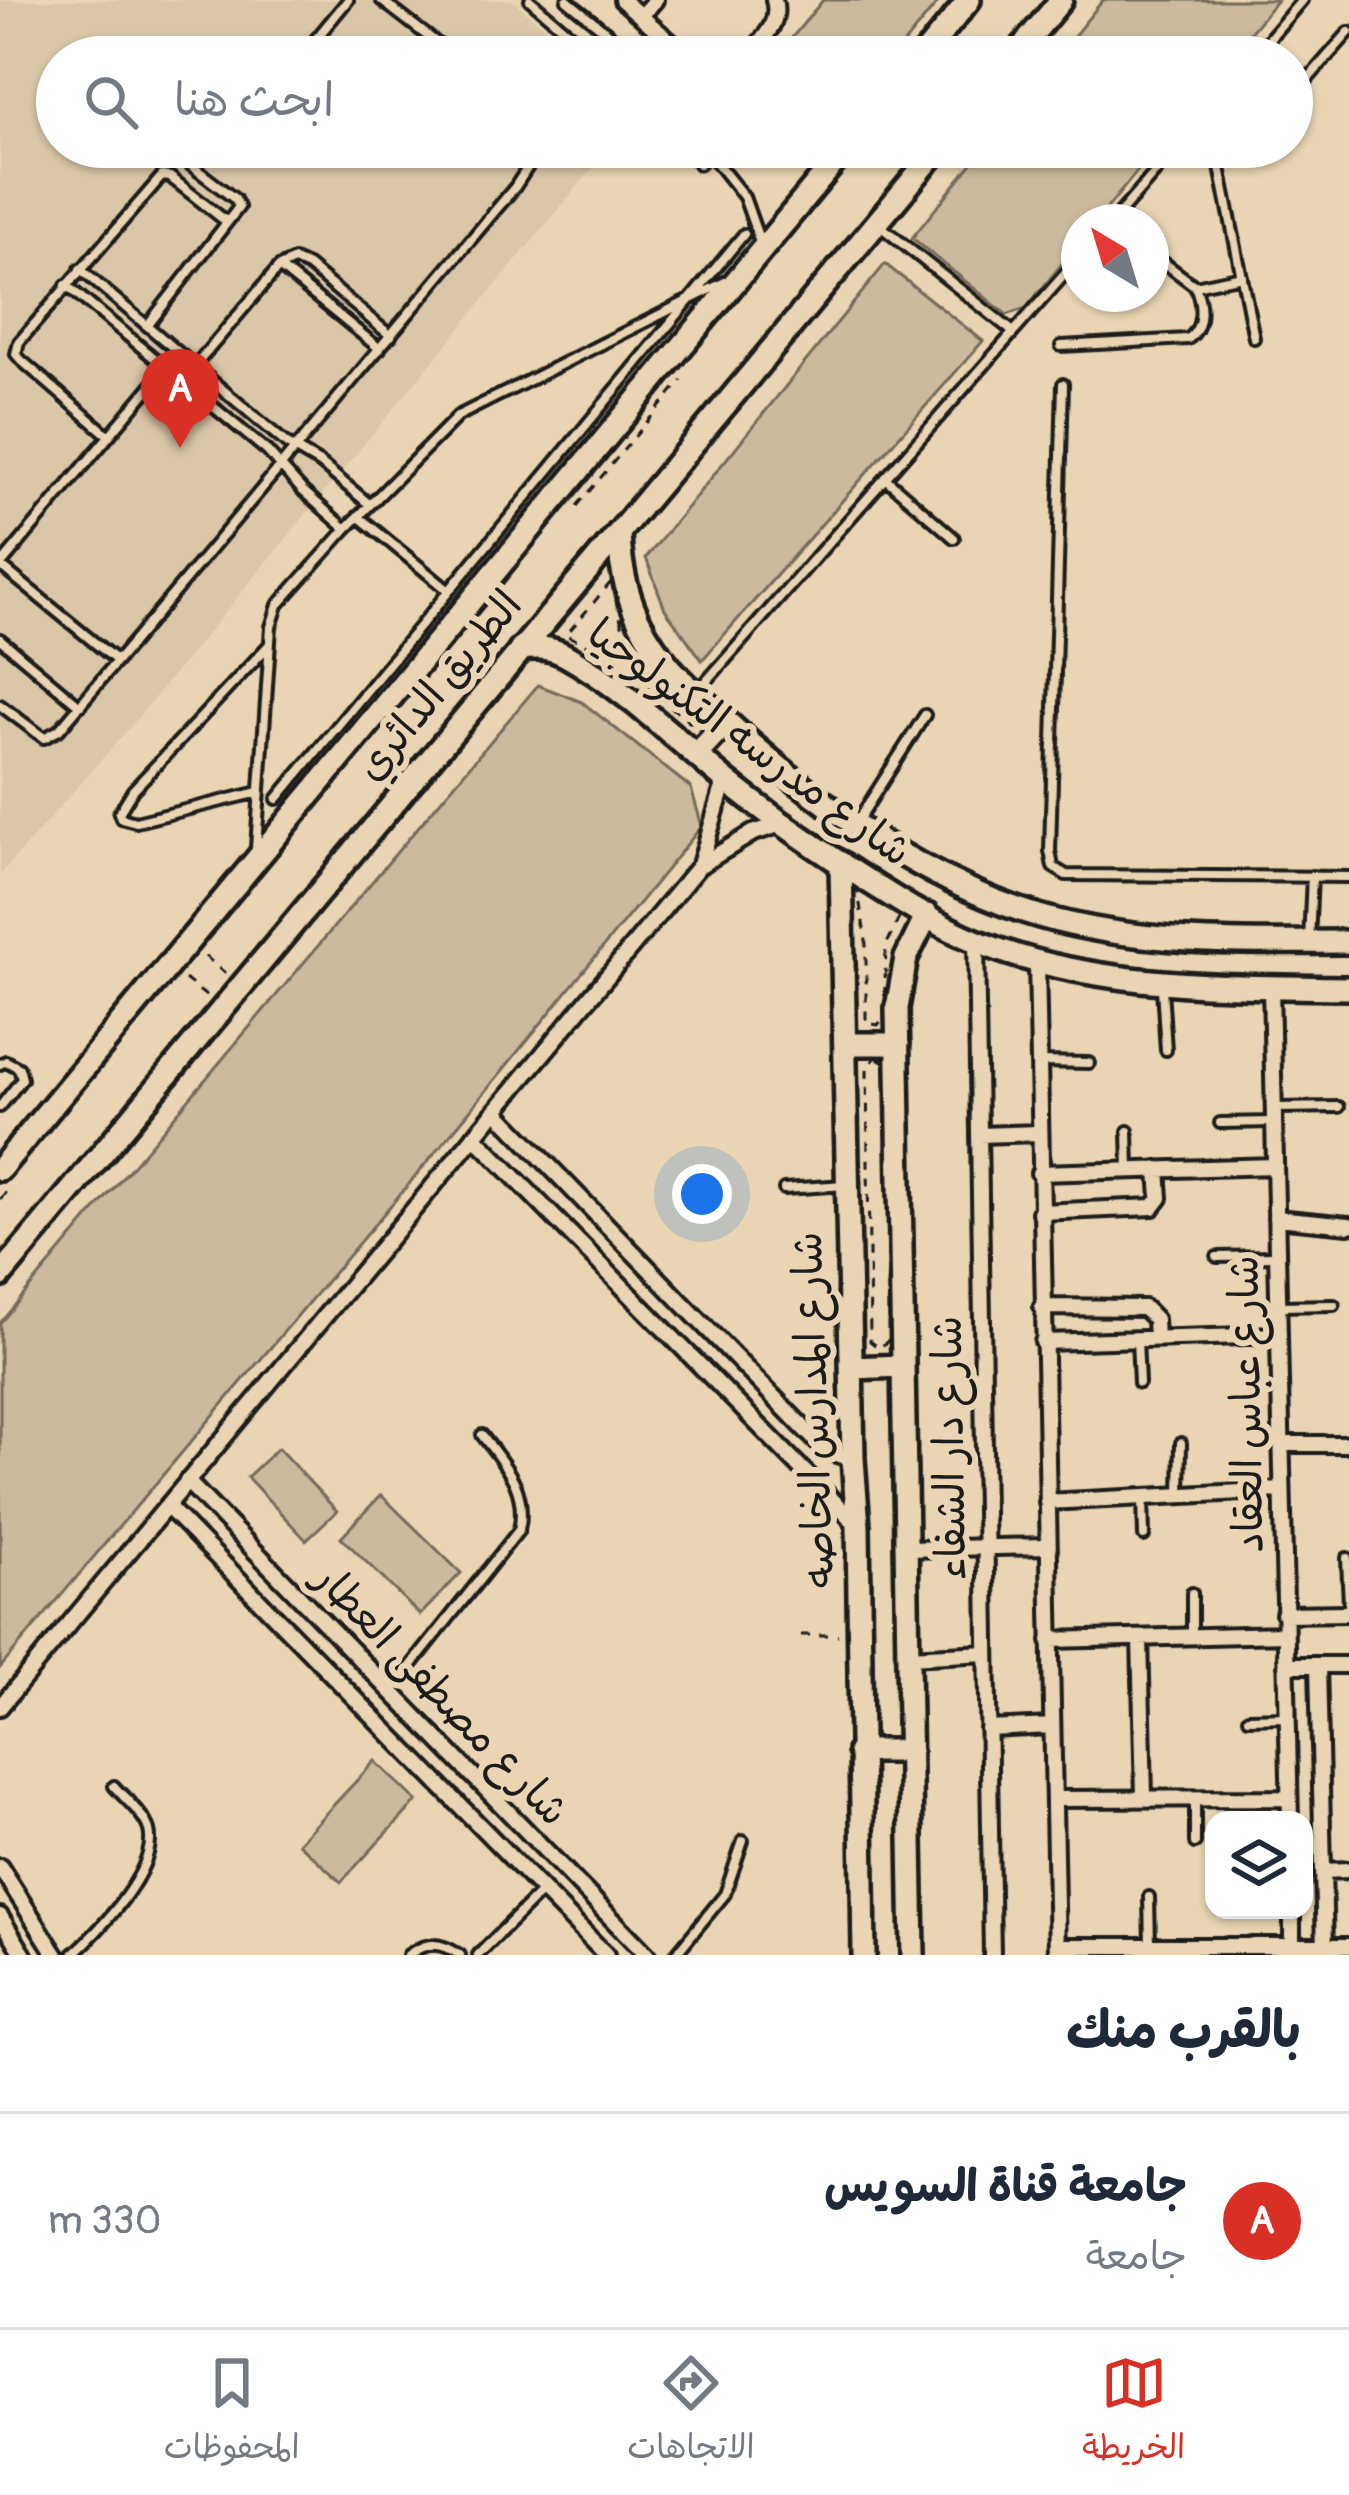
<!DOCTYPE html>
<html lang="ar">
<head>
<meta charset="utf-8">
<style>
  body { margin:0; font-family:Pangolin,"Playpen Sans Arabic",sans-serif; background:#f6f6f7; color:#1f2937; direction:rtl }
  .controls { position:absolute; right:36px; bottom:36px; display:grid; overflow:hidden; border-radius:24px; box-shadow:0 3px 9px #0004 }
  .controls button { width:108px; height:108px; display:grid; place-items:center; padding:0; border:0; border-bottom:3px solid #e0e1e3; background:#fff; color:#1f2937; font:60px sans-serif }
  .compass { position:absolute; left:1061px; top:204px; width:108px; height:108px; border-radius:50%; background:#fff; box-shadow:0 3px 9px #0004; rotate:322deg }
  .you { position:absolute; left:702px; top:1194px; width:42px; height:42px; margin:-30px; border:9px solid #fff; border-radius:50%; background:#1a73e8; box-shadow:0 0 0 18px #1a73e833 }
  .badge { display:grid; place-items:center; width:78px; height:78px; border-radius:50%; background:#d93025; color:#fff; font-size:39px; font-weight:700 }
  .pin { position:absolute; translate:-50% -99px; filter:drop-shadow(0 3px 6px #0008) }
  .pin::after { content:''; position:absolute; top:63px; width:42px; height:36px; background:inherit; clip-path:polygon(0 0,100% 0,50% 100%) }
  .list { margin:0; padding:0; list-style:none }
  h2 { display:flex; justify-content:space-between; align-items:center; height:156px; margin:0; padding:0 48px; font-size:51px }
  h2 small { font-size:39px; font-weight:400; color:#747a83 }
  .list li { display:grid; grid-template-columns:78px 1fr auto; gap:36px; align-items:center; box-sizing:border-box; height:216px; padding:0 48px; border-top:3px solid #e0e1e3 }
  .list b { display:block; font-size:45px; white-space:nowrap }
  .list p { margin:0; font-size:39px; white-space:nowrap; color:#747a83 }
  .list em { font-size:39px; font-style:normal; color:#747a83 }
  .icon { flex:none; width:66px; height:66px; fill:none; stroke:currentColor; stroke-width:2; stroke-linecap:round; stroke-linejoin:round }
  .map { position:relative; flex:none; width:1349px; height:1955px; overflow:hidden; direction:ltr }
  .search { position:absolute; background:#fff; box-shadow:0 3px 9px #0004; left:36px; right:36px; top:36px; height:132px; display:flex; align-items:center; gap:30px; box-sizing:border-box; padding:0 42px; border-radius:66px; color:#747a83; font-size:45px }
  .sheet { height:372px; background:#fff }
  nav { display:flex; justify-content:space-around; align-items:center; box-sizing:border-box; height:168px; border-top:3px solid #e0e1e3; background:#fff; font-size:33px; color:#747a83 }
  nav a { display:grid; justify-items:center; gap:6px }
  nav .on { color:#d93025 }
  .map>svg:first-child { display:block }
  .built { fill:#dac7a8 }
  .green { fill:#cbba9d; stroke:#746b5c; stroke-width:3 }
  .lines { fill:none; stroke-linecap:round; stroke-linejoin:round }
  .lane-casing { stroke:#1c1c1c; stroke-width:16 }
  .street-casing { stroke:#1c1c1c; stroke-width:22 }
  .secondary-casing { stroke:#1c1c1c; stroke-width:30 }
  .primary-casing { stroke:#1c1c1c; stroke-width:30 }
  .path { stroke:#1c1c1c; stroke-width:3; stroke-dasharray:9 9; stroke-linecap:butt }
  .lane { stroke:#e9d5b3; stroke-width:8 }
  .street { stroke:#e9d5b3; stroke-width:14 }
  .secondary { stroke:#e9d5b3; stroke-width:21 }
  .primary { stroke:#e9d5b3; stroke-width:21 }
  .labels { text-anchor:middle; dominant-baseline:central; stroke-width:12; stroke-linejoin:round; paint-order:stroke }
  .street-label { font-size:42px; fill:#1c1c1c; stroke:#e9d5b3 }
</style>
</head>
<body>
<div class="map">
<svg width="1349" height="1955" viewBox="0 0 1349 1955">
  <rect width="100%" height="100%" fill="#e9d5b3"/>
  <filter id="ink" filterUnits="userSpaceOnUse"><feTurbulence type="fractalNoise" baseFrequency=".00833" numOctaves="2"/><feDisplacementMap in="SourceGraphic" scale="24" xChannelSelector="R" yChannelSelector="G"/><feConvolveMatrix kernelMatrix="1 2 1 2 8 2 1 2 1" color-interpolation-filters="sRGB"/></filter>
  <g filter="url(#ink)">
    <path class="built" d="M0,0H512L580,57H57V147H610L131,726L0,875Z"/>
    <path class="green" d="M823,0H940L893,57H776Z
      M1103,0H1277L1230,57H1057Z
      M985,147H1157L1096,222H1079V243L1026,308L1007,315L912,238Z
      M885,264L983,341L702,660L665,609L646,558Z
      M538,685L582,702L691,788L702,826L445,1141L0,1668V1323Z
      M278,1448L337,1511L306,1540L247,1477Z
      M381,1495L461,1573L420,1615L341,1537Z
      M375,1761L417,1801L341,1882L298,1843Z"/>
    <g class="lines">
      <g class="lane-casing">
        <path id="lane" d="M381,0L455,57
          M530,0L597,57
          M567,0L637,57
          M301,57L348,0
          M1254,57L1302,0
          M1292,97L1349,32
          M704,147L744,197L760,242
          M1216,147L1254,338
          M692,158L703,147
          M699,164L715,147
          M1112,222L1177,147
          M878,224L1012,331
          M279,267L380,349
          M80,269L287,444L321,464L369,504
          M66,285L267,451L303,491L346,529
          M1195,286L1242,276
          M148,325L239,207L235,199L180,157
          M1061,346L1188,339C1205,327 1202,303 1195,286L1151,253
          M194,367L279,267L294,260L308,266L391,336
          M1063,384L1050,851L1053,867L1066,875L1349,877
          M109,436L21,360L16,354L19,342L162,176L170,177L227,222
          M885,478L954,538
          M358,516L449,591
          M0,566L166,368
          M1,566L117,661
          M0,639L80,706
          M697,692L1079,258
          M0,705L44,738L59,730L515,187L541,147
          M259,792L136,822L121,818L119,813L133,790L269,645
          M277,799L744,234
          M857,822L925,715
          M256,848L271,627L278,605L346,529L458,416L727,281
          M1309,941L1312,876
          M1162,988L1166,1050
          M1039,1062L1089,1063
          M0,1064L6,1061L19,1068L22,1079L0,1107
          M1276,1108L1339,1107
          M1220,1123L1273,1122
          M1128,1131L1129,1170
          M784,1189L846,1185
          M1217,1257L1275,1256
          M1279,1306L1334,1305
          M1137,1340L1139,1383
          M1180,1495L1181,1443
          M1143,1497L1144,1536
          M1347,1558L1349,1605
          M1192,1593V1637
          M392,1690L519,1530C528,1489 505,1466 482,1435
          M1248,1718L1287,1717
          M1195,1798V1843
          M1149,1897L1150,1946
          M72,1955C98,1933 159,1868 149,1830C144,1814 125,1799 114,1786
          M408,1955C428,1941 440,1942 460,1955
          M478,1955L542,1891
          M675,1955L725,1894L743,1841"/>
      </g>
      <g class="street-casing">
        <path id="street" d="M622,0L688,57
          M641,16L655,0
          M748,57C762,39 781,24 774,0
          M701,861L725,780
          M976,941L992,1955
          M1037,962L1057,1955
          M1271,987L1290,1820
          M496,1111L826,1451L853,1459
          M979,1135L1038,1133
          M474,1136L858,1526
          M1039,1173L1275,1166
          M1040,1212L1153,1207L1160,1198L1158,1169
          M1276,1218L1349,1225
          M1042,1307L1144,1308L1155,1319L1156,1338
          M1043,1342L1279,1335
          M1281,1444H1349
          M187,1481L647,1955
          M1047,1502L1282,1490
          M167,1506L606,1955
          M906,1549L1048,1546
          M1284,1614L1349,1613
          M1140,1638L1144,1796
          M1050,1640L1285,1634
          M908,1657L987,1653
          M1286,1665H1349
          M1318,1665L1325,1950
          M0,1707L699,866L753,833L782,824
          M988,1729L1052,1726
          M1054,1799L1289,1798
          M0,1867L56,1955
          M1323,1871L1349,1870
          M1292,1910V1953
          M0,1916L24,1955
          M1057,1946H1349"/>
      </g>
      <g class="secondary-casing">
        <path id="secondary" d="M619,533C620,573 630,611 653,645C670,671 693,691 716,712C806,796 919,880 1039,916C1138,945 1246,943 1349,942
          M521,649C537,647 550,647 565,655C623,687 673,737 724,779C762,810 802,838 843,865C885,892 931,923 978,942C1094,989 1226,986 1349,988
          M696,755L727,722
          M841,863L853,1459L858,1526L864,1955
          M845,1044H898
          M852,1368L903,1366
          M859,1751H910
          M913,1955L897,1008L906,958L927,915"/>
      </g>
      <g class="primary-casing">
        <path id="primary" d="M922,57L969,0
          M1014,57L1061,0
          M0,1169L847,147
          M0,1276L940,147"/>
      </g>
      <path class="path" d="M864,159L874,147
        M577,506L682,380
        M611,582L623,628L644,658L702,712L699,722H689L612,657L566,635Z
        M857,886L897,912L899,918L886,946L884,1017L878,1025L868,1023L866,1018V941Z
        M205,956L225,973
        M185,979L206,996
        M876,1057L887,1064L888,1341L879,1348L870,1341L867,1068Z
        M0,1199L10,1187
        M801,1635H838"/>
      <use href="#lane" class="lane"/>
      <use href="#street" class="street"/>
      <use href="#secondary" class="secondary"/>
      <use href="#primary" class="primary"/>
    </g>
  </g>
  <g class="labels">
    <g class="street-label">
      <text transform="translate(439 686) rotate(-50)">الطريق الدائري</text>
      <text transform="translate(749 743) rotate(36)">شارع مدرسه التكنولوجيا</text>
      <text transform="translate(1247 1404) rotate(-91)">شارع عباس العقاد</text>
      <text transform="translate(814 1410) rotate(-92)">شارع المدارس الخاصه</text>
      <text transform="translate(950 1448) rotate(-91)">شارع دار الشفاء</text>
      <text transform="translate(441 1695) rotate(46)">شارع مصطفى العطار</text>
    </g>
  </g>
</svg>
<div class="controls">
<button><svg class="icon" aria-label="layers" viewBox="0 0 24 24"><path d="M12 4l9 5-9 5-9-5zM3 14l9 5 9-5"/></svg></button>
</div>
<svg class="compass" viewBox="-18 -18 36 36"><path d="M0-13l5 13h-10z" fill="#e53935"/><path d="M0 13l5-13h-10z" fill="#747a83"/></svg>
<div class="you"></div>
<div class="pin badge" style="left:180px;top:448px">A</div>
<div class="search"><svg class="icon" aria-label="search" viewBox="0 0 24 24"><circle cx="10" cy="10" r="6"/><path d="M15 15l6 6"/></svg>ابحث هنا</div>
</div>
<section class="sheet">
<h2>بالقرب منك<small></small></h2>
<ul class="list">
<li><span class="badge">A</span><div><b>جامعة قناة السويس</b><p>جامعة</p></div><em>330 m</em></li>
</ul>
</section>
<nav>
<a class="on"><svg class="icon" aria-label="map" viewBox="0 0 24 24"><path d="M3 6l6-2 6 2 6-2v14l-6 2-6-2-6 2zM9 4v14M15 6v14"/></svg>الخريطة</a>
<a><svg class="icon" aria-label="directions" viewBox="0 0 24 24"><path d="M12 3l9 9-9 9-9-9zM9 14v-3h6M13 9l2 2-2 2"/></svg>الاتجاهات</a>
<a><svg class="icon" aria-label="saved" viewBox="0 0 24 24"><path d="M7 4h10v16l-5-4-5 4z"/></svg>المحفوظات</a>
</nav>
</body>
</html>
